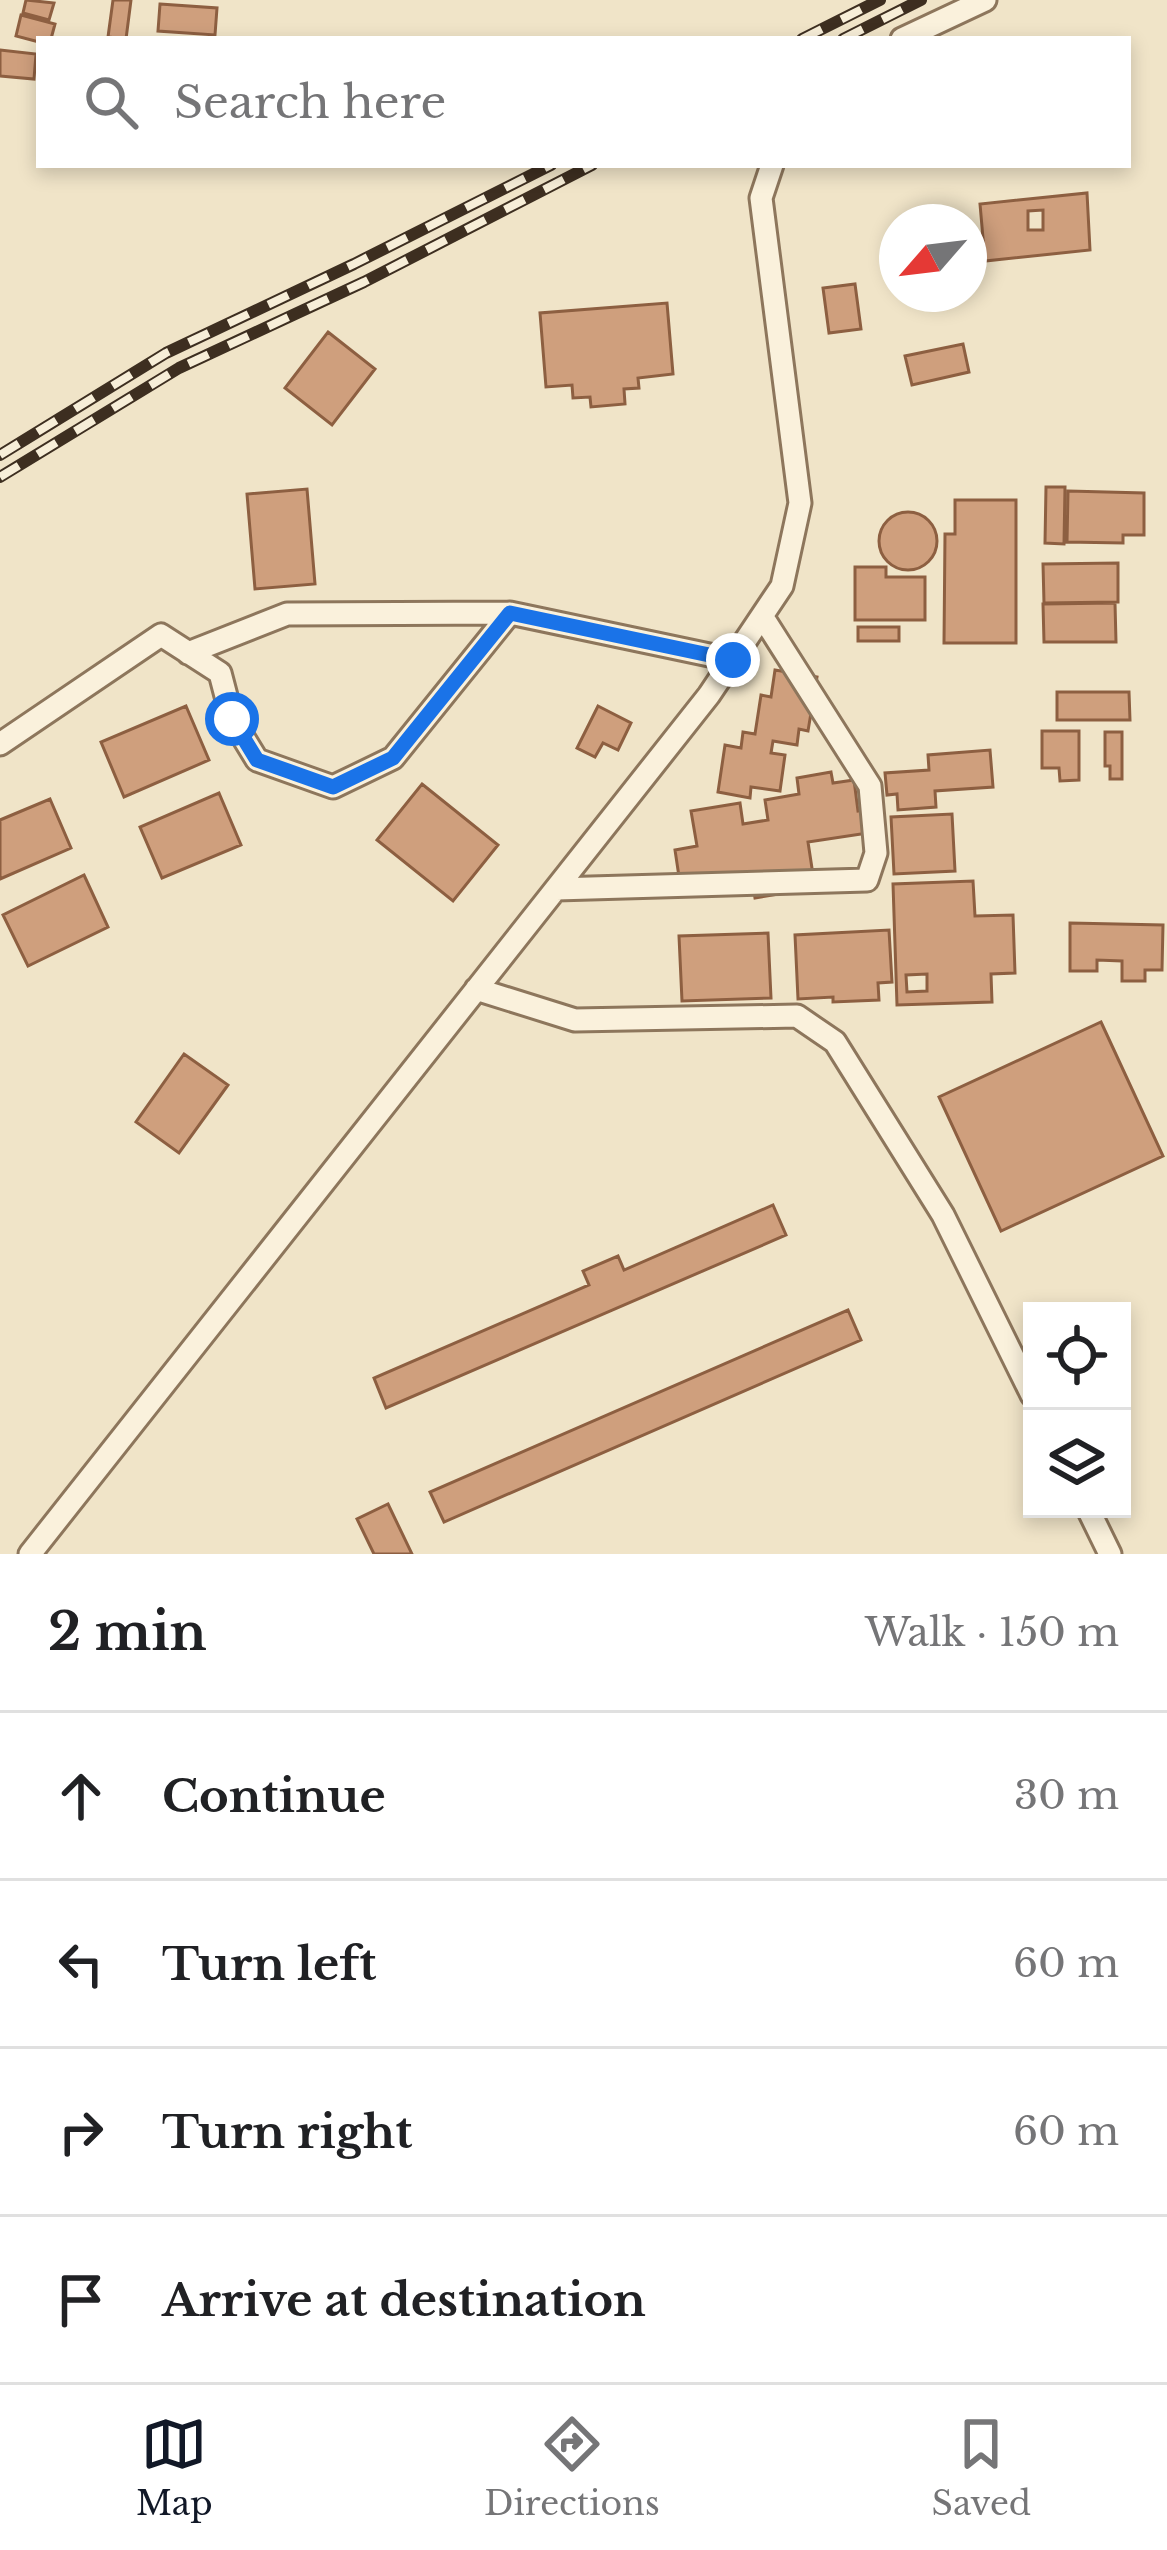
<!DOCTYPE html>
<html lang="en">
<head>
<meta charset="utf-8">
<style>
  body { margin:0; font-family:"Libre Baskerville",serif; background:#f6f6f6; color:#202124 }
  .controls { position:absolute; right:36px; bottom:36px; display:grid; overflow:hidden; border-radius:0px; box-shadow:0 6px 18px #0003 }
  .controls button { width:108px; height:108px; display:grid; place-items:center; padding:0; border:0; border-bottom:3px solid #e0e0e0; background:#fff; color:#202124; font:60px sans-serif }
  .compass { position:absolute; left:879px; top:204px; width:108px; height:108px; border-radius:50%; background:#fff; box-shadow:0 6px 18px #0003; rotate:242deg }
  .stop { position:absolute; width:36px; height:36px; margin:-27px; border:9px solid #1a73e8; border-radius:50%; background:#fff }
  .stop.end { background:#1a73e8; border-color:#fff; box-shadow:0 3px 12px #0008 }
  .list { margin:0; padding:0; list-style:none }
  h2 { display:flex; justify-content:space-between; align-items:center; height:156px; margin:0; padding:0 48px; font-size:51px }
  h2 small { font-size:39px; font-weight:400; color:#757577 }
  .list li { display:grid; grid-template-columns:78px 1fr auto; gap:36px; align-items:center; box-sizing:border-box; height:168px; padding:0 48px; border-top:3px solid #e0e0e0 }
  .list b { display:block; font-size:45px; white-space:nowrap }
  .list em { font-size:39px; font-style:normal; color:#757577 }
  .icon { flex:none; width:66px; height:66px; fill:none; stroke:currentColor; stroke-width:2; stroke-linecap:round; stroke-linejoin:round }
  .map { position:relative; flex:none; width:1167px; height:1554px; overflow:hidden }
  .search { position:absolute; background:#fff; box-shadow:0 6px 18px #0003; left:36px; right:36px; top:36px; height:132px; display:flex; align-items:center; gap:30px; box-sizing:border-box; padding:0 42px; border-radius:0px; color:#757577; font-size:45px }
  .sheet { height:828px; background:#fff }
  nav { display:flex; justify-content:space-around; align-items:center; box-sizing:border-box; height:168px; border-top:3px solid #e0e0e0; background:#fff; font-size:33px; color:#757577 }
  nav a { display:grid; justify-items:center; gap:6px }
  nav .on { color:#111827 }
  .map>svg:first-child { display:block }
  .building { fill:#cf9f7d; stroke:#8d5f41; stroke-width:3; fill-rule:evenodd }
  .lines { fill:none; stroke-linecap:round; stroke-linejoin:round }
  .street-casing { stroke:#8d765c; stroke-width:27 }
  .street { stroke:#faf1dc; stroke-width:21 }
  .rail-casing { stroke:#3d2e20; stroke-width:12 }
  .rail { stroke:#f7eed8; stroke-width:8; stroke-dasharray:22; stroke-linecap:butt }
  .route { stroke:#1a73e8; stroke-width:15 }
</style>
</head>
<body>
<div class="map">
<svg width="1167" height="1554" viewBox="0 0 1167 1554">
  <rect width="100%" height="100%" fill="#f0e4c8"/>
  <path class="building" d="M26,0L54,3L49,20L23,13Z
    M113,0H131L126,39L108,37Z
    M160,4L217,8L215,35L158,31Z
    M21,15L55,24L51,39H39V42L16,36Z
    M0,50L36,54L34,79L0,76Z
    M1087,193L1090,250L985,261L980,204ZM1043,210V230H1028V211Z
    M855,284L861,329L829,333L823,288Z
    M667,303L673,374L638,378L639,388L624,389L625,404L591,407L590,397L573,398L572,385L546,387L540,313Z
    M328,332L375,369L332,425L285,388Z
    M963,344L969,372L912,385L905,356Z
    M1046,487H1065L1064,544L1045,543Z
    M307,489L315,584L255,589L247,494Z
    M1068,491L1144,493V535H1123V543L1067,542Z
    M955,500H1016V643H944L945,534H955Z
    M879 541a29 29 0 1 1 58 0a29 29 0 1 1-58 0Z
    M1118,563V602L1044,603L1043,564Z
    M855,567H886V577H925V620H855Z
    M1115,603L1116,642H1044L1043,604Z
    M858,627H899V641H858Z
    M775,670L817,677L808,731L799,729L797,745L773,741L771,753L785,755L780,791L751,787L750,798L718,792L725,745L741,748L743,732L755,734L761,695L771,697Z
    M1057,692H1129L1130,720H1057Z
    M186,706L209,760L124,797L101,742Z
    M598,706L631,723L618,750L603,743L595,757L577,748Z
    M1042,731H1079V780L1060,781L1059,768H1042Z
    M1105,732H1122V779H1110V766H1105Z
    M990,750L993,787L935,791L936,807L898,810L897,794L887,795L885,773L929,770L928,755Z
    M831,772L833,783L854,780L858,811L877,808L881,831L808,842L815,888L755,898L752,879L681,890L675,850L697,846L691,811L740,803L743,824L768,820L765,800L799,794L797,778Z
    M422,784L498,845L453,901L377,840Z
    M219,793L241,845L162,878L140,827Z
    M50,799L71,848L0,879V820Z
    M952,814L955,871L894,874L891,817Z
    M84,875L108,927L28,966L3,915Z
    M973,881L975,916L1013,915L1015,973L991,974L992,1002L897,1005L893,884ZM927,974V991L907,992L906,975Z
    M1070,923L1163,925L1162,970H1145V981H1122V961L1097,960V971H1070Z
    M889,930L892,982L878,983L879,1000L833,1002V997L798,999L795,935Z
    M768,933L771,998L682,1001L679,936Z
    M1101,1022L1163,1156L1001,1231L939,1097Z
    M184,1054L228,1085L179,1153L136,1122Z
    M773,1205L786,1235L386,1408L374,1378L589,1285L583,1271L618,1256L624,1270Z
    M848,1310L861,1340L444,1522L430,1492Z
    M388,1504L412,1554H374L357,1519Z"/>
  <g class="lines">
    <g class="street-casing">
      <path id="street" d="M902,39L985,0
        M188,653L287,614L510,613
        M0,744L161,635L220,673L232,719L257,760L333,787L393,758L510,613L733,660
        M556,889L867,880L876,853L870,786L762,616
        M476,989L575,1020L797,1016L835,1042L943,1215L1032,1395
        M1088,1509L1110,1554
        M30,1554L709,695L782,586L800,503L761,198L772,165"/>
    </g>
    <use href="#street" class="street"/>
    <g class="rail-casing">
      <path id="rail" d="M802,39L880,0
        M843,39L921,0
        M0,455L166,353L354,264L551,165
        M0,477L179,368L364,282L592,165"/>
    </g>
    <use href="#rail" class="rail"/>
  </g>
  <g class="lines">
    <path class="route" d="M232,719L257,760L333,787L393,758L510,613L733,660"/>
  </g>
</svg>
<div class="controls">
<button><svg class="icon" aria-label="locate" viewBox="0 0 24 24"><circle cx="12" cy="12" r="6"/><path d="M12 2v4M12 18v4M2 12h4M18 12h4"/></svg></button>
<button><svg class="icon" aria-label="layers" viewBox="0 0 24 24"><path d="M12 4l9 5-9 5-9-5zM3 14l9 5 9-5"/></svg></button>
</div>
<svg class="compass" viewBox="-18 -18 36 36"><path d="M0-13l5 13h-10z" fill="#e53935"/><path d="M0 13l5-13h-10z" fill="#757577"/></svg>
<div class="stop" style="left:232px;top:719px"></div>
<div class="stop end" style="left:733px;top:660px"></div>
<div class="search"><svg class="icon" aria-label="search" viewBox="0 0 24 24"><circle cx="10" cy="10" r="6"/><path d="M15 15l6 6"/></svg>Search here</div>
</div>
<section class="sheet">
<h2>2 min<small>Walk · 150 m</small></h2>
<ul class="list">
<li><svg class="icon" aria-label="ahead" viewBox="0 0 24 24"><path d="M12 20V5M6 11l6-6 6 6"/></svg><div><b>Continue</b></div><em>30 m</em></li>
<li><svg class="icon" aria-label="left" viewBox="0 0 24 24"><path d="M17 20v-9H6M10 6l-5 5 5 5"/></svg><div><b>Turn left</b></div><em>60 m</em></li>
<li><svg class="icon" aria-label="right" viewBox="0 0 24 24"><path d="M7 20v-9h11M14 6l5 5-5 5"/></svg><div><b>Turn right</b></div><em>60 m</em></li>
<li><svg class="icon" aria-label="arrive" viewBox="0 0 24 24"><path d="M6 21V4h12l-3 4 3 4H6"/></svg><div><b>Arrive at destination</b></div></li>
</ul>
</section>
<nav>
<a class="on"><svg class="icon" aria-label="map" viewBox="0 0 24 24"><path d="M3 6l6-2 6 2 6-2v14l-6 2-6-2-6 2zM9 4v14M15 6v14"/></svg>Map</a>
<a><svg class="icon" aria-label="directions" viewBox="0 0 24 24"><path d="M12 3l9 9-9 9-9-9zM9 14v-3h6M13 9l2 2-2 2"/></svg>Directions</a>
<a><svg class="icon" aria-label="saved" viewBox="0 0 24 24"><path d="M7 4h10v16l-5-4-5 4z"/></svg>Saved</a>
</nav>
</body>
</html>
